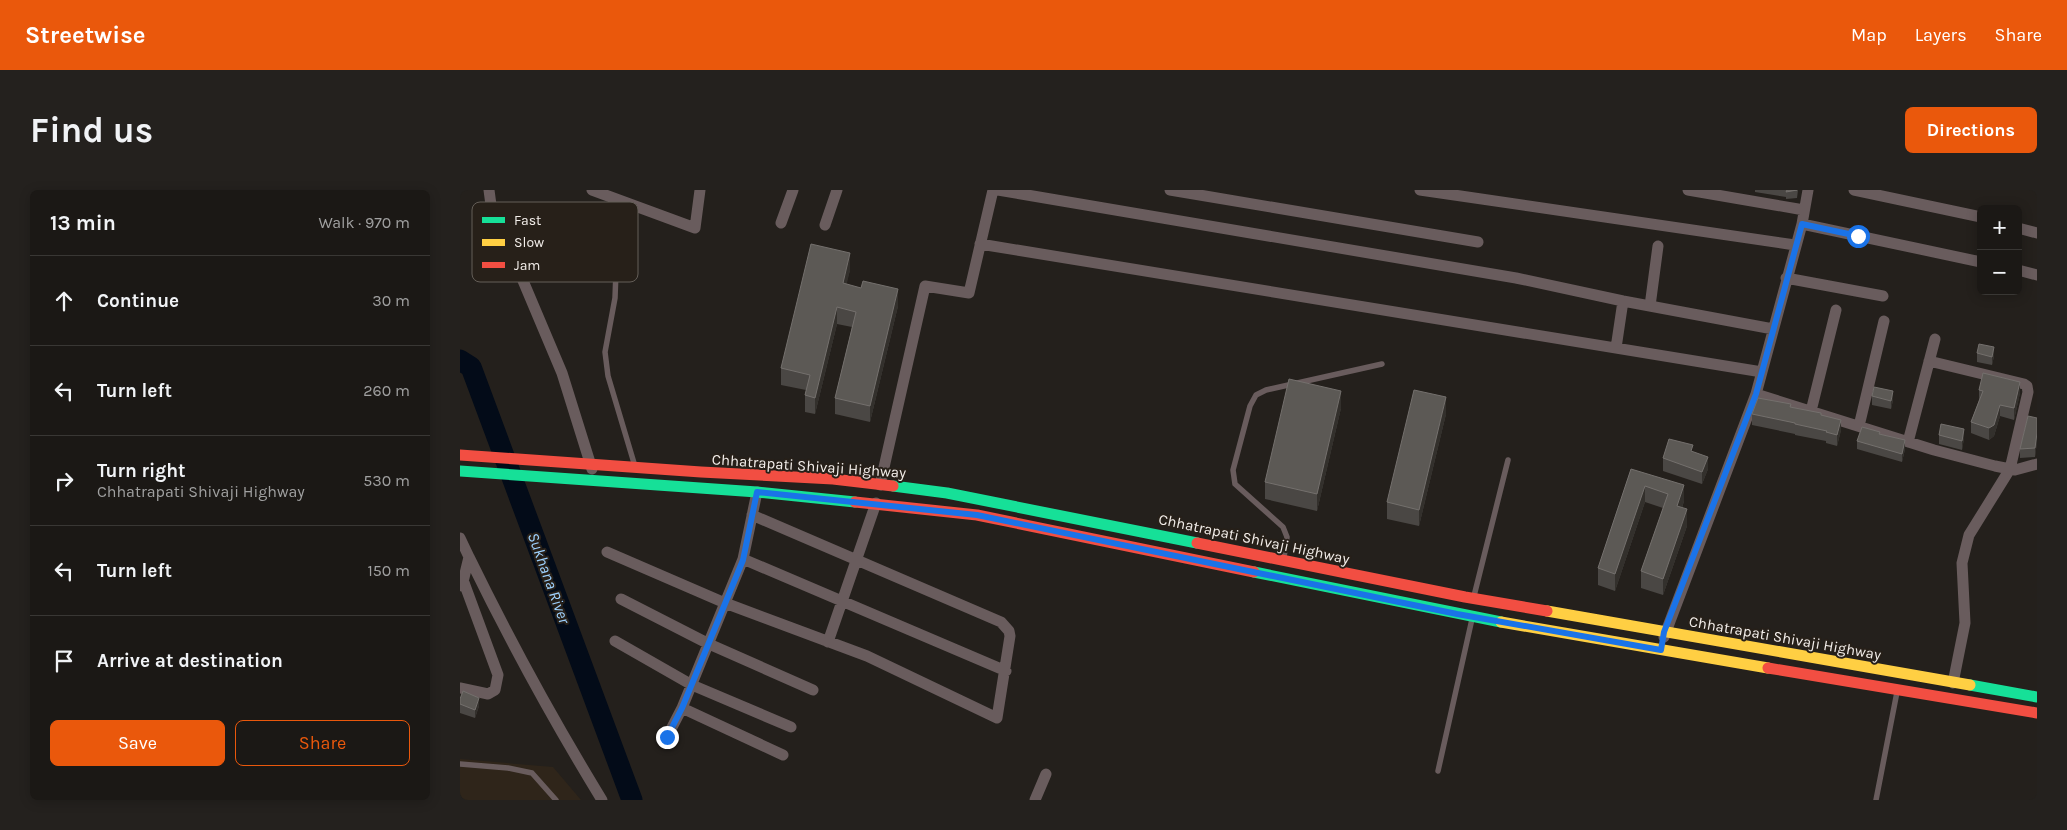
<!DOCTYPE html>
<html lang="en">
<head>
<meta charset="utf-8">
<style>
  body { margin:0; font-family:Karla,sans-serif; background:#24211e; color:#f1f3f6 }
  .controls { position:absolute; right:15px; top:15px; display:grid; overflow:hidden; border-radius:8px; box-shadow:0 2px 12px #0003 }
  .controls button { width:45px; height:45px; display:grid; place-items:center; padding:0; border:0; border-bottom:1px solid #393734; background:#1b1815; color:#f1f3f6; font:25px sans-serif }
  .stop { position:absolute; width:15px; height:15px; margin:-11px; border:4px solid #1a73e8; border-radius:50%; background:#fff }
  .stop.end { background:#1a73e8; border-color:#fff; box-shadow:0 1px 5px #0008 }
  .list { margin:0; padding:0; list-style:none }
  h2 { display:flex; justify-content:space-between; align-items:center; height:65px; margin:0; padding:0 20px; font-size:21px }
  h2 small { font-size:16px; font-weight:400; color:#a0a0a0 }
  .list li { display:grid; grid-template-columns:32px 1fr auto; gap:15px; align-items:center; box-sizing:border-box; height:90px; padding:0 20px; border-top:1px solid #393734 }
  .list b { display:block; font-size:19px; white-space:nowrap }
  .list p { margin:0; font-size:16px; white-space:nowrap; color:#a0a0a0 }
  .list em { font-size:16px; font-style:normal; color:#a0a0a0 }
  .actions { display:flex; gap:10px; padding:15px 20px }
  .actions a { flex:1; padding:11px 0; border:1px solid #ea580c; border-radius:8px; text-align:center; font-size:18px; color:#ea580c }
  .actions .main { background:#ea580c; color:#fff }
  .icon { flex:none; width:28px; height:28px; fill:none; stroke:currentColor; stroke-width:2; stroke-linecap:round; stroke-linejoin:round }
  .map { position:relative; flex:none; width:1577px; height:610px; overflow:hidden; border-radius:8px }
  header { display:flex; align-items:center; gap:30px; box-sizing:border-box; height:70px; padding:0 25px; background:#ea580c; color:#fff }
  header strong { font-size:24px }
  nav { display:flex; gap:28px; margin-inline-start:auto; font-size:18px }
  .intro { display:flex; align-items:center; justify-content:space-between; box-sizing:border-box; height:120px; padding:0 30px }
  h1 { margin:0; font-size:35px }
  .button { padding:12px 22px; border-radius:8px; background:#ea580c; color:#fff; font-size:18px; font-weight:700 }
  main { display:flex; gap:30px; padding:0 30px }
  aside { flex:1; background:#1b1815; border-radius:8px; box-shadow:0 2px 12px #0003 }
  .map>svg:first-child { display:block }
  .built { fill:#2f251a }
  .lines { fill:none; stroke-linecap:round; stroke-linejoin:round }
  .river { stroke:#030b18; stroke-width:21 }
  .lane { stroke:#695c5d; stroke-width:5.5 }
  .street { stroke:#695c5d; stroke-width:11 }
  .fast { stroke:#16e098; stroke-width:11 }
  .slow { stroke:#ffcf43; stroke-width:11 }
  .jam { stroke:#f24e42; stroke-width:11 }
  .wall { fill:#4a4744 }
  .shaded-wall { fill:#33302c }
  .building { fill:#5c5955; stroke:#74706d }
  .route { stroke:#1a73e8; stroke-width:6 }
  .labels { text-anchor:middle; dominant-baseline:central; stroke-width:4; stroke-linejoin:round; paint-order:stroke }
  .street-label { font-size:15px; fill:#f3eeea; stroke:#272019 }
  .water-label { font-size:16px; font-style:italic; fill:#9dd0fd; stroke:#272019 }
  .key { fill:#272019; stroke:#645e58; stroke-width:1 }
  .key-label { font-size:14px; fill:#f3eeea }
</style>
</head>
<body>
<header>
<strong>Streetwise</strong>
<nav><a>Map</a><a>Layers</a><a>Share</a></nav>
</header>
<div class="intro"><h1>Find us</h1><a class="button">Directions</a></div>
<main>
<aside>
<h2>13 min<small>Walk · 970 m</small></h2>
<ul class="list">
<li><svg class="icon" aria-label="ahead" viewBox="0 0 24 24"><path d="M12 20V5M6 11l6-6 6 6"/></svg><div><b>Continue</b></div><em>30 m</em></li>
<li><svg class="icon" aria-label="left" viewBox="0 0 24 24"><path d="M17 20v-9H6M10 6l-5 5 5 5"/></svg><div><b>Turn left</b></div><em>260 m</em></li>
<li><svg class="icon" aria-label="right" viewBox="0 0 24 24"><path d="M7 20v-9h11M14 6l5 5-5 5"/></svg><div><b>Turn right</b><p>Chhatrapati Shivaji Highway</p></div><em>530 m</em></li>
<li><svg class="icon" aria-label="left" viewBox="0 0 24 24"><path d="M17 20v-9H6M10 6l-5 5 5 5"/></svg><div><b>Turn left</b></div><em>150 m</em></li>
<li><svg class="icon" aria-label="arrive" viewBox="0 0 24 24"><path d="M6 21V4h12l-3 4 3 4H6"/></svg><div><b>Arrive at destination</b></div></li>
</ul>
<div class="actions"><a class="main">Save</a><a>Share</a></div>
</aside>
<div class="map">
<svg width="1577" height="610" viewBox="0 0 1577 610">
  <rect width="100%" height="100%" fill="#24201c"/>
  <path class="built" d="M0,569L93,577L121,610H0Z"/>
  <g class="lines">
    <path class="river" d="M0,170L11,177L172,610"/>
    <path class="lane" d="M133,48L150,67L156,81L155,108L145,162L148,186L174,273
      M824,367L827,347L823,337L775,294L773,280L790,216L796,205L806,200L922,174
      M1014,406L1048,270
      M0,574L48,578L72,583L96,610
      M978,581L1012,429
      M1416,610L1437,502"/>
    <path class="street" d="M29,0L31,15L102,183L132,279
      M132,0L235,38L240,0
      M538,0L1056,88L1163,111L1313,139
      M710,0L1018,52
      M960,0L1335,55
      M1228,0L1344,20
      M1394,0L1521,27
      M321,33L333,0
      M1342,34L1521,72
      M365,35L377,0
      M1558,38L1577,43
      M520,54L1302,182
      M1558,80L1577,85
      M1326,88L1423,106
      M1190,116L1198,56
      M1156,158L1163,111
      M1469,171L1564,194L1567,196L1568,202L1550,279L1509,345L1502,373L1505,433L1493,493
      M1296,204L1474,260L1535,276L1555,280L1577,274
      M1351,221L1376,120
      M1399,236L1424,131
      M1448,252L1475,149
      M420,295L465,96L509,103L533,0
      M0,348L9,367L2,396
      M147,362L265,413L407,466L537,528L550,446L549,441L541,432L292,325
      M9,367C50,451 93,530 142,610
      M283,369L546,481
      M161,409L249,454L353,500
      M1204,447L1296,204L1342,34L1348,0
      M155,451L232,495L331,537
      M368,452L416,313
      M0,498L28,504L35,500L38,485L3,390
      M222,518L323,565
      M207,547L222,518L283,369L297,302
      M575,610L586,584"/>
    <path class="fast" d="M0,281L297,302L395,312
      M433,296L487,303L737,353
      M794,382L1041,432
      M1510,495L1577,507"/>
    <path class="slow" d="M1087,421L1510,495
      M1041,432L1308,478"/>
    <path class="jam" d="M0,265L241,282L373,289L433,296
      M395,312L517,325L794,382
      M737,353L1005,407L1087,421
      M1308,478L1577,523"/>
  </g>
  <path class="wall" d="M1295,0H1338L1337,8L1326,9V7L1295,2Z
    M390,80L386,94L438,116L410,232L375,224V208L392,137L377,134L355,224L345,222V205L346,200L321,195V178Z
    M1517,163L1534,166L1532,175L1517,172Z
    M1519,200L1560,203L1554,230L1540,226L1534,246L1529,250L1511,243V232L1519,210Z
    M1412,206L1433,210L1431,219L1412,215Z
    M1331,217L1381,240L1377,256L1366,253V251L1335,245V244L1292,235V224Z
    M881,218L857,321L805,309V292Z
    M986,224L959,336L927,329V312Z
    M1577,228V252L1575,267L1560,268V259Z
    M1420,244L1445,259L1442,272L1397,259V251Z
    M1479,245L1504,248L1502,260L1479,254Z
    M1233,262L1248,279L1242,294L1203,281V268Z
    M1171,279L1224,311L1222,318L1227,336L1203,405L1181,398V381L1203,318L1185,312L1155,401L1138,395V378Z
    M0,509L19,516L15,528L0,523Z"/>
  <path class="shaded-wall" d="M390,63V80L383,110V93Z
    M438,99V116L410,232V216Z
    M377,117V134L355,224V208Z
    M1534,157V166L1532,175V167Z
    M1560,192V203L1554,230V218Z
    M881,201V218L857,321V304Z
    M1433,201V210L1431,219V211Z
    M986,207V224L959,336V320Z
    M1540,215V226L1534,246L1529,250V238Z
    M1381,230V240L1377,256V245Z
    M1504,239V248L1502,260V251Z
    M1577,243V252L1575,267V258Z
    M1445,250V259L1442,272V264Z
    M1248,267V279L1242,294V282Z
    M1224,295V311L1217,332V316Z
    M1185,296V312L1155,401V384Z
    M1227,319V336L1203,405V389Z
    M19,508V516L15,528V520Z"/>
  <path class="building" d="M1327,0H1337L1326,2Z
    M351,54L390,63L383,93L401,98L403,91L438,99L410,216L375,208L396,122L377,117L355,208L345,205L350,185L321,178Z
    M1519,154L1534,157L1532,167L1517,163Z
    M1523,183L1560,192L1554,218L1540,215L1534,235L1529,238L1511,232L1523,201L1519,200Z
    M829,189L881,201L857,304L805,292Z
    M1414,197L1433,201L1431,211L1412,206Z
    M954,200L986,207L959,320L927,312Z
    M1298,208L1331,214L1330,217L1361,223V225L1381,230L1377,245L1366,242L1367,241L1335,234V233L1292,224Z
    M1568,226L1577,228V243L1575,258L1560,259Z
    M1481,234L1504,239L1502,251L1479,245Z
    M1402,237L1420,242L1419,244L1445,250L1442,264L1397,251Z
    M1209,249L1233,255L1231,261L1248,267L1242,282L1203,268Z
    M1171,279L1224,295L1217,316L1227,319L1203,389L1181,381L1208,304L1185,296L1155,384L1138,378Z
    M3,501L19,508L15,520L0,514V509Z"/>
  <g class="lines">
    <path class="route" d="M207,547L222,518L283,370L297,302L517,325L997,424L1201,460L1204,442L1296,204L1342,34L1398,46"/>
  </g>
  <g class="labels">
    <g class="street-label">
      <text transform="translate(349 276) rotate(4)">Chhatrapati Shivaji Highway</text>
      <text transform="translate(794 349) rotate(12)">Chhatrapati Shivaji Highway</text>
      <text transform="translate(1325 448) rotate(10)">Chhatrapati Shivaji Highway</text>
    </g>
    <g class="water-label">
      <text transform="translate(89 388) rotate(70)">Sukhana River</text>
    </g>
  </g>
  <rect x="12" y="12" width="166" height="80" rx="8" class="key"/>
  <rect x="22" y="27" width="23" height="6" fill="#16e098"/>
  <rect x="22" y="49" width="23" height="7" fill="#ffcf43"/>
  <rect x="22" y="72" width="23" height="6" fill="#f24e42"/>
  <g class="key-label">
    <text x="54" y="35">Fast</text>
    <text x="54" y="57">Slow</text>
    <text x="54" y="80">Jam</text>
  </g>
</svg>
<div class="controls">
<button>+</button>
<button>−</button>
</div>
<div class="stop" style="left:1398px;top:46px"></div>
<div class="stop end" style="left:207px;top:547px"></div>
</div>
</main>
</body>
</html>
